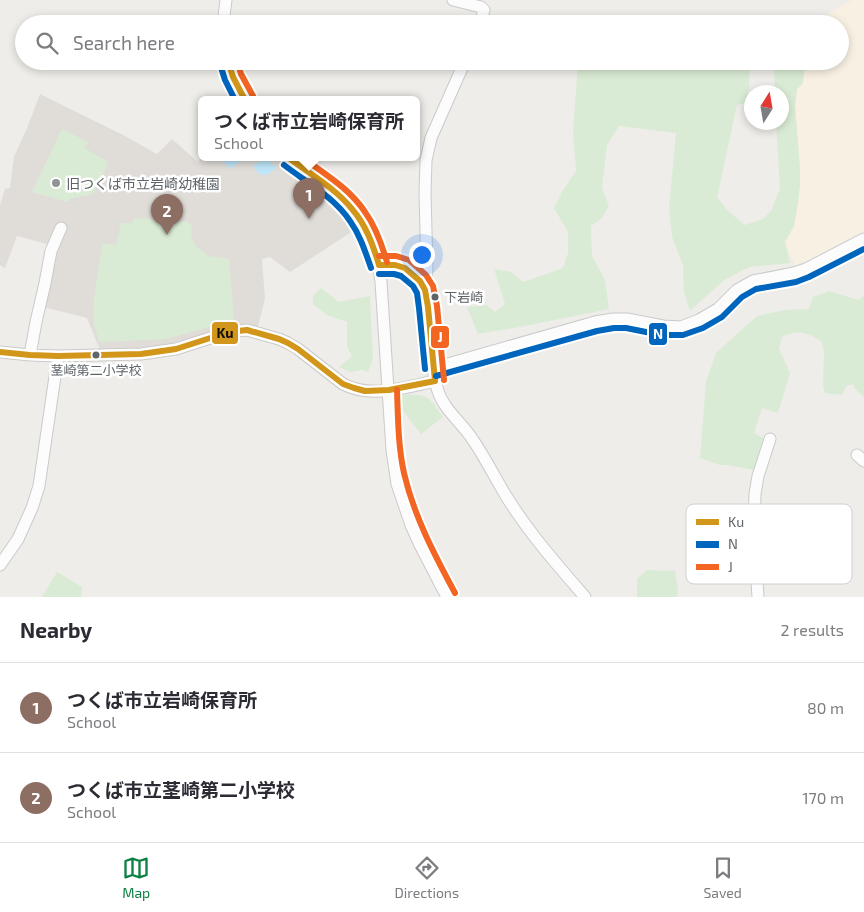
<!DOCTYPE html>
<html lang="en">
<head>
<meta charset="utf-8">
<style>
  body { margin:0; font-family:"Exo 2","Noto Sans JP",sans-serif; background:#f7f7f7; color:#2b2b33 }
  .compass { position:absolute; left:744px; top:85px; width:45px; height:45px; border-radius:50%; background:#fff; box-shadow:0 2px 8px #0003; rotate:11deg }
  .you { position:absolute; left:421px; top:254px; width:18px; height:18px; margin:-12px; border:4px solid #fff; border-radius:50%; background:#1a73e8; box-shadow:0 0 0 8px #1a73e833 }
  .badge { display:grid; place-items:center; width:32px; height:32px; border-radius:50%; background:#0b8043; color:#fff; font-size:16px; font-weight:700 }
  .pin { position:absolute; translate:-50% -41px; filter:drop-shadow(0 1px 2px #0008) }
  .pin::after { content:''; position:absolute; top:26px; width:18px; height:15px; background:inherit; clip-path:polygon(0 0,100% 0,50% 100%) }
  .popup { position:absolute; left:198px; top:96px; width:222px; height:65px; box-sizing:border-box; display:grid; place-content:center; border-radius:8px; background:#fff; filter:drop-shadow(0 1px 4px #0005); font-size:16px; white-space:nowrap; color:#7c7c81 }
  .popup b { font-size:19px; color:#2b2b33 }
  .popup::after { content:''; position:absolute; left:50%; top:100%; margin-left:-10px; border:10px solid transparent; border-top-color:#fff }
  .list { margin:0; padding:0; list-style:none }
  h2 { display:flex; justify-content:space-between; align-items:center; height:65px; margin:0; padding:0 20px; font-size:21px }
  h2 small { font-size:16px; font-weight:400; color:#7c7c81 }
  .list li { display:grid; grid-template-columns:32px 1fr auto; gap:15px; align-items:center; box-sizing:border-box; height:90px; padding:0 20px; border-top:1px solid #e1e1e2 }
  .list b { display:block; font-size:19px; white-space:nowrap }
  .list p { margin:0; font-size:16px; white-space:nowrap; color:#7c7c81 }
  .list em { font-size:16px; font-style:normal; color:#7c7c81 }
  .icon { flex:none; width:28px; height:28px; fill:none; stroke:currentColor; stroke-width:2; stroke-linecap:round; stroke-linejoin:round }
  .map { position:relative; flex:none; width:864px; height:597px; overflow:hidden }
  .search { position:absolute; background:#fff; box-shadow:0 2px 8px #0003; left:15px; right:15px; top:15px; height:55px; display:flex; align-items:center; gap:12px; box-sizing:border-box; padding:0 18px; border-radius:28px; color:#7c7c81; font-size:19px }
  .sheet { height:245px; background:#fff }
  nav { display:flex; justify-content:space-around; align-items:center; box-sizing:border-box; height:70px; border-top:1px solid #e1e1e2; background:#fff; font-size:14px; color:#7c7c81 }
  nav a { display:grid; justify-items:center; gap:2px }
  nav .on { color:#0b8043 }
  .map>svg:first-child { display:block }
  .commercial { fill:#f8f1e3 }
  .education { fill:#e0ddd9 }
  .green { fill:#d9ebd4; fill-rule:evenodd }
  .water { fill:#bee6f8 }
  .lines { fill:none; stroke-linecap:round; stroke-linejoin:round }
  .minor-casing { stroke:#cacaca; stroke-width:13 }
  .minor { stroke:#fdfcfc; stroke-width:11 }
  .bus-1-casing { stroke:#fff; stroke-width:10 }
  .bus-2-casing { stroke:#fff; stroke-width:10 }
  .bus-3-casing { stroke:#fff; stroke-width:10 }
  .bus-1 { stroke:#d1961a; stroke-width:6 }
  .bus-2 { stroke:#0065bd; stroke-width:6 }
  .bus-3 { stroke:#f26522; stroke-width:6 }
  .poi-dot { fill:#919495; stroke:#fff; stroke-width:2 }
  .bus-dot { fill:#5e6468; stroke:#fff; stroke-width:2 }
  .labels { text-anchor:middle; dominant-baseline:central; stroke-width:5; stroke-linejoin:round; paint-order:stroke }
  .bus-label { font-size:13px; fill:#5e6468; stroke:#fff; text-anchor:start }
  .poi-label { font-size:14px; fill:#5e6468; stroke:#fff; text-anchor:start }
  .key { fill:#fff; stroke:#cfd0d2; stroke-width:1 }
  .key-label { font-size:14px; fill:#5e6468 }
  .line-badge { stroke:#fff; stroke-width:2 }
  .badge-label { font-size:14px; text-anchor:middle; font-weight:bold; fill:#fff }
  .pale-badge-label { font-size:14px; text-anchor:middle; font-weight:bold; fill:#111 }
</style>
</head>
<body>
<div class="map">
<svg width="864" height="597" viewBox="0 0 864 597">
  <rect width="100%" height="100%" fill="#efede9"/>
  <path class="commercial" d="M853,0H864V230L811,259L795,265L785,242L794,226L800,186V168L795,106L797,89L802,86L805,61H840V24H810Z"/>
  <path class="education" d="M40,94L125,136L157,154L172,139L198,162L201,157L277,158L287,168L288,171L304,182L341,210L353,227V231L290,272L270,257L262,259L265,299L258,326H239L225,328L159,347L100,350L87,318L43,307L51,245L17,236L5,268L0,265V205L5,189L10,188L14,157L27,128Z"/>
  <path class="green" d="M705,16L800,17L810,24H706Z
    M578,61H805L803,83L797,89L795,106L800,168V186L798,203L794,226L785,242L790,263L749,267L724,280L690,311L684,292L683,265L672,237L669,208L676,133L619,126L607,145L602,188L609,206L601,219L591,226L592,256L605,280L609,309L525,326L478,334L467,307L486,305L495,312L505,304L494,269L511,272L523,282L563,268L568,253V232L554,208L563,190L576,171L573,133ZM750,65L774,66L775,92H782V122L776,123L780,189L771,211L763,219L745,225L727,210L717,197L737,105L746,103L749,87Z
    M62,129L88,142L84,148L108,162L104,172L93,194L69,199L68,202L32,192Z
    M135,218L189,222L192,226L191,237L197,247L208,256L229,259L234,320L166,339L99,342L93,320L94,299L102,244L116,245L121,223H131Z
    M321,288L339,302L370,296L373,359L368,372L362,370L350,372L339,367L352,356L347,347V322L327,315L313,304V296Z
    M829,291L858,300L864,296V397L855,389L853,384L846,386L842,395L825,393L823,385L824,352L821,341C807,333 798,328 782,337L779,349L790,373L778,413L762,408L754,433L763,438L754,470L726,465H720L700,458L706,382L716,353L757,316L784,310L809,309L813,297Z
    M402,395C429,394 428,396 443,417L421,434L403,411L401,398Z
    M647,570L675,571L678,589L677,597H637V579Z
    M57,572L82,587L81,597H42Z"/>
  <path class="water" d="M220,158H244L230,169Z
    M264,158H267L276,168L267,175L259,174L253,166Z"/>
  <g class="lines">
    <g class="minor-casing">
      <path id="minor" d="M453,0L481,7L484,10L480,24
        M223,24L226,0
        M228,61L233,77L245,100
        M289,158C308,173 331,186 348,204C367,225 378,253 381,282L392,450L397,484L411,525L420,545L447,597
        M379,265C387,265 397,264 405,268C413,272 422,281 425,290C428,300 428,311 429,320C431,344 431,369 438,391C444,410 463,424 473,440C486,459 496,480 508,499C530,534 558,566 585,597
        M425,290L427,270L425,193L426,160L431,138L465,61
        M0,352L30,355L58,356L141,354L176,349L229,332L247,330L279,339L288,343L298,349L343,384C371,399 406,387 435,381
        M30,355L36,322L45,283L51,251L61,228
        M434,368L595,322L613,319H627L663,326L681,327L699,320L718,309L737,290L753,281L794,273L806,269L864,239
        M857,455L864,461
        M0,565L18,539L32,508L39,486L58,356
        M758,597L754,533L755,494L758,476L770,439"/>
    </g>
    <use href="#minor" class="minor"/>
    <g class="bus-1-casing">
      <path id="bus-1" d="M228,61L233,77L245,100
        M289,158C310,174 335,188 352,209C366,225 373,245 379,265
        M379,265H395L405,268L420,281L425,290L428,307L435,381
        M0,352L30,355L58,356L141,354L176,349L229,332L247,330L279,339L288,343L298,349L343,384L354,388L365,391L389,390L435,381"/>
    </g>
    <g class="bus-2-casing">
      <path id="bus-2" d="M220,64L225,80L235,100
        M284,165C306,182 334,197 350,221C360,235 365,251 371,268
        M379,274H394L401,276L413,286L417,293L419,308L425,369
        M436,376L597,331L614,328H626L661,335H683L703,328L722,317L742,297L756,289L796,282L809,277L864,249"/>
    </g>
    <g class="bus-3-casing">
      <path id="bus-3" d="M237,61L241,74L253,96
        M303,158C325,174 350,189 365,212C376,227 382,245 387,262
        M379,256H396L409,260L426,275L433,286L437,306L444,380
        M397,390C398,417 398,446 404,473C414,516 434,554 455,593"/>
    </g>
    <use href="#bus-1" class="bus-1"/>
    <use href="#bus-2" class="bus-2"/>
    <use href="#bus-3" class="bus-3"/>
  </g>
  <circle class="poi-dot" cx="56" cy="183" r="5"/>
  <g class="bus-dot">
    <circle cx="435" cy="297" r="4.5"/>
    <circle cx="96" cy="355" r="4.5"/>
  </g>
  <g class="labels">
    <g class="bus-label">
      <text x="444" y="297">下岩崎</text>
      <text x="96" y="370" text-anchor="middle">茎崎第二小学校</text>
    </g>
    <g class="poi-label">
      <text x="66" y="183">旧つくば市立岩崎幼稚園</text>
    </g>
  </g>
  <rect x="686" y="504" width="166" height="80" rx="8" class="key"/>
  <rect x="696" y="519" width="23" height="6" fill="#d1961a"/>
  <rect x="696" y="541" width="23" height="7" fill="#0065bd"/>
  <rect x="696" y="564" width="23" height="6" fill="#f26522"/>
  <g class="key-label">
    <text x="728" y="527">Ku</text>
    <text x="728" y="549">N</text>
    <text x="728" y="572">J</text>
  </g>
  <g class="line-badge">
    <rect x="211" y="321" width="28" height="24" rx="5" fill="#d1961a"/>
    <rect x="648" y="322" width="20" height="24" rx="5" fill="#0065bd"/>
    <rect x="430" y="325" width="20" height="24" rx="5" fill="#f26522"/>
  </g>
  <g class="badge-label">
    <text x="658" y="339">N</text>
    <text x="440" y="342">J</text>
  </g>
  <g class="pale-badge-label">
    <text x="225" y="338">Ku</text>
  </g>
</svg>
<svg class="compass" viewBox="-18 -18 36 36"><path d="M0-13l5 13h-10z" fill="#e53935"/><path d="M0 13l5-13h-10z" fill="#7c7c81"/></svg>
<div class="you"></div>
<div class="pin badge" style="left:309px;top:219px;background:#8d6e63">1</div>
<div class="popup"><b>つくば市立岩崎保育所</b>School</div>
<div class="pin badge" style="left:167px;top:235px;background:#8d6e63">2</div>
<div class="search"><svg class="icon" aria-label="search" viewBox="0 0 24 24"><circle cx="10" cy="10" r="6"/><path d="M15 15l6 6"/></svg>Search here</div>
</div>
<section class="sheet">
<h2>Nearby<small>2 results</small></h2>
<ul class="list">
<li><span class="badge" style="background:#8d6e63">1</span><div><b>つくば市立岩崎保育所</b><p>School</p></div><em>80 m</em></li>
<li><span class="badge" style="background:#8d6e63">2</span><div><b>つくば市立茎崎第二小学校</b><p>School</p></div><em>170 m</em></li>
</ul>
</section>
<nav>
<a class="on"><svg class="icon" aria-label="map" viewBox="0 0 24 24"><path d="M3 6l6-2 6 2 6-2v14l-6 2-6-2-6 2zM9 4v14M15 6v14"/></svg>Map</a>
<a><svg class="icon" aria-label="directions" viewBox="0 0 24 24"><path d="M12 3l9 9-9 9-9-9zM9 14v-3h6M13 9l2 2-2 2"/></svg>Directions</a>
<a><svg class="icon" aria-label="saved" viewBox="0 0 24 24"><path d="M7 4h10v16l-5-4-5 4z"/></svg>Saved</a>
</nav>
</body>
</html>
